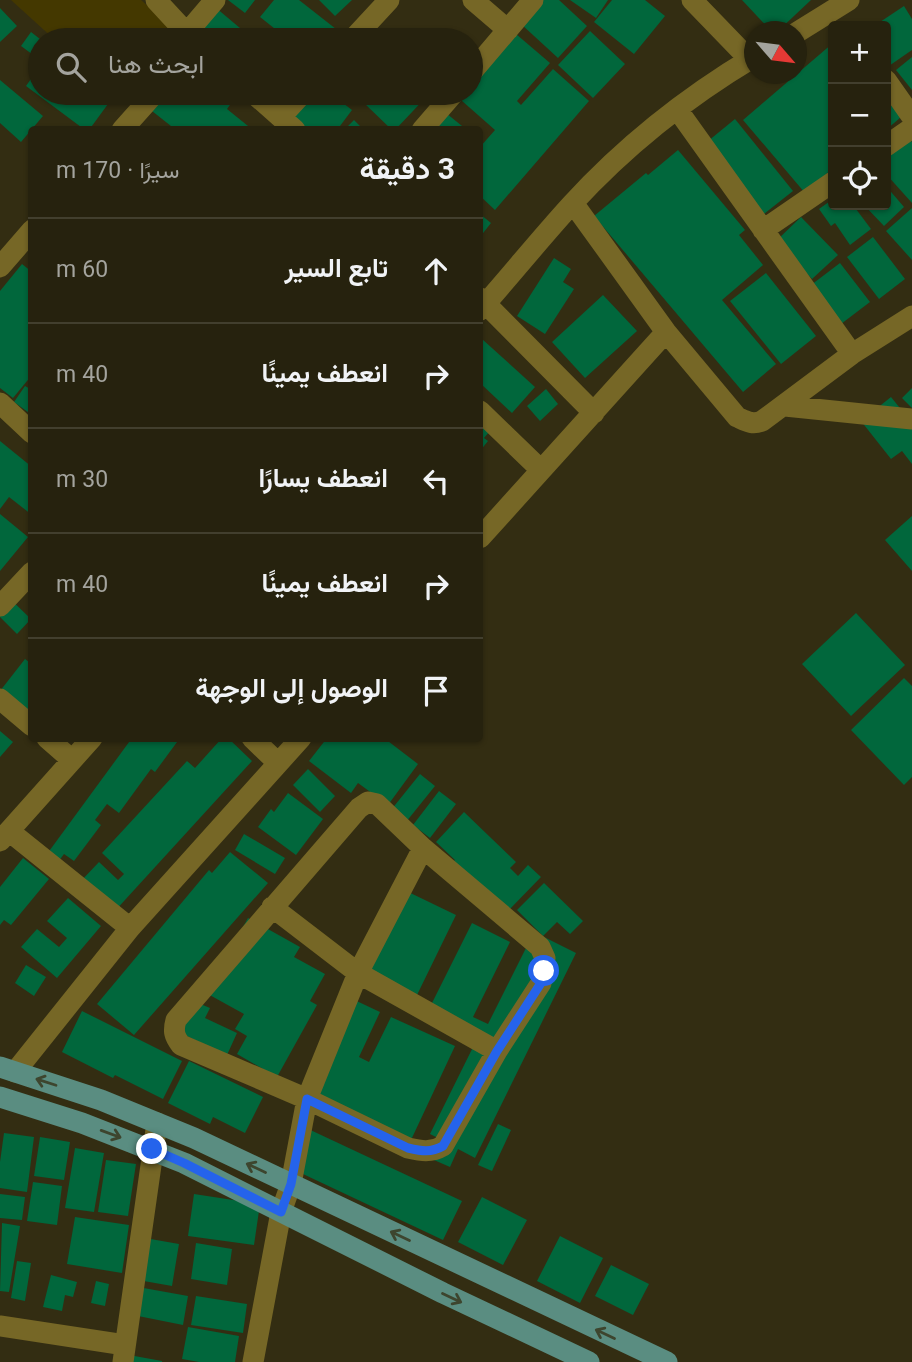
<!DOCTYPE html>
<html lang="ar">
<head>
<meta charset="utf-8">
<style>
  body { margin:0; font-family:Georgia,Vazirmatn,serif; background:#322f1c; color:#f1f3f6; direction:rtl }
  .controls { position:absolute; right:21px; top:21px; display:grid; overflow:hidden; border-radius:7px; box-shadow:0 2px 5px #0004 }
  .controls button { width:63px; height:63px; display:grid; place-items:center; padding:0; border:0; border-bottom:2px solid #423f2e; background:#26220e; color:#f1f3f6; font:35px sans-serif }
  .compass { position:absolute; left:744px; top:21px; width:63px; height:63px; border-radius:50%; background:#26220e; box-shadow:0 2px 5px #0004; rotate:118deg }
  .stop { position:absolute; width:21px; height:21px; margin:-16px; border:5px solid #2563eb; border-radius:50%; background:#fff }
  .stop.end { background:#2563eb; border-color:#fff; box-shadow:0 2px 7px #0008 }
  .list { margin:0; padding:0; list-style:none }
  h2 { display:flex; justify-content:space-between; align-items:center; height:91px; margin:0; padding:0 28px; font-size:30px }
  h2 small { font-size:23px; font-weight:400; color:#a4a49e }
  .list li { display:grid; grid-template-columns:46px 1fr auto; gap:21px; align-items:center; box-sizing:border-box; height:105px; padding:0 28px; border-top:2px solid #423f2e }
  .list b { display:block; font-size:26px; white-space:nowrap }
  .list em { font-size:23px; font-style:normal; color:#a4a49e }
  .icon { flex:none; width:38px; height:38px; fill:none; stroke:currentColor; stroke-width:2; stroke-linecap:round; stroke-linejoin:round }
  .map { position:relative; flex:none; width:912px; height:1362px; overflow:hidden; direction:ltr }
  .search { position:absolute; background:#26220e; box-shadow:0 2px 5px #0004; left:28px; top:28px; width:455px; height:77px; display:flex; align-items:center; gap:18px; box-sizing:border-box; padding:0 24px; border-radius:38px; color:#a4a49e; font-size:26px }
  .panel { position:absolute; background:#26220e; box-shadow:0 2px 5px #0004; left:28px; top:126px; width:455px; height:616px; border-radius:7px; direction:rtl }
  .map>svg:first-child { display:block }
  .green { fill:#443800 }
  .building { fill:#01673c }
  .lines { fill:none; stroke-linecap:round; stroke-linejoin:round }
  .minor { stroke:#766726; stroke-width:21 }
  .major { stroke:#5a8d81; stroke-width:21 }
  .oneway { stroke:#3d452e }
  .route { stroke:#2563eb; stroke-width:9 }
</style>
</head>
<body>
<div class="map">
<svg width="912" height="1362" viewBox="0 0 912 1362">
  <rect width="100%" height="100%" fill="#332d12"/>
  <path class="green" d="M11,0H141L178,33L171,40H55Z"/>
  <path class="building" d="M228,0H255L245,13Z
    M274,0H299L336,29L327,40H289L260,17Z
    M319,0H352L335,16Z
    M543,0H559L587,26L558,58L521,24Z
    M570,0H608L596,18Z
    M612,0H645L665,16L634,54L594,22Z
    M742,0H811L777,32H772Z
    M904,6L912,19V50L886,68V26H874Z
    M215,7L253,39L252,40H204L194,32Z
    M0,8L17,26L0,42Z
    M509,28L550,63L517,101L521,105L553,69L589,101L495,210L480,196V147L495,130L453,93H471V72Z
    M264,31L276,40H257Z
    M590,31L625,64L593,98L558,65Z
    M31,32L40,39V60L21,46Z
    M833,43V168L805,193L743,120Z
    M912,57V90L896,70Z
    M40,66V93H93L108,104L89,130H85L26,86Z
    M0,80L43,116L21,142L0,123Z
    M166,93H228L235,98L227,109L253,130H176L152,111Z
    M291,93H330L352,110L337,130H308L280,106Z
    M352,93H372L366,102Z
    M376,93H430L395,130H392L365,104Z
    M886,99L901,117L886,130Z
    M436,105L467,130H416Z
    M735,119L793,191L759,218L702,146Z
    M354,120L364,130H344Z
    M903,132L912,142V203L886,174V148Z
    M678,150L745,230L739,235L763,265L722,300L776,364L743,392L594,216L646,173L648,175Z
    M886,186L904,207L884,226L864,205H886Z
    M833,199V205H853L871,229L850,245L835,223L831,226L819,209Z
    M912,208V260L886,231Z
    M480,214L491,223L480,237Z
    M801,217L838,255L812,279L776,241Z
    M873,237L905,279L879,299L847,257Z
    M554,258L571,269L563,282L574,289L545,334L517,316Z
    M840,263L870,302L841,324L811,285Z
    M22,264L32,272V339L28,344L32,347V375L13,398L0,388V291Z
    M766,273L816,336L781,364L730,301Z
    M603,295L637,331L585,378L552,342Z
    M482,339L535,387L512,413L480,383V341Z
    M25,386L32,390V415L14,402Z
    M912,388V408L902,398Z
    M546,389L558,404L540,421L527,406Z
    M891,397L912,423V464L902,451L891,459L861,421Z
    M480,421L490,431L484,438L488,441L480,451Z
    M0,441L32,467V515L9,497L0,509Z
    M0,514L28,537L0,571Z
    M912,516V571L885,540Z
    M5,594L31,619L17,634L0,617V599Z
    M856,613L905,665L851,716L802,664Z
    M25,659L32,664V721L0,691Z
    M904,678L912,686V777L904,785L851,730Z
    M0,731L13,742L0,757Z
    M132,738H180L155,772L151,769L119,813L107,804L95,820L101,825L74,861L64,854L58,862L47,854Z
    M222,738H228L252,761L114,912L81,881L99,862L118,880L124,874L102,853L187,761L195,768Z
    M327,738H384L418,764L388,805L358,783L351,793L309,761Z
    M308,769L335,796L320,812L293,785Z
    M420,774L435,786L406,822L391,810Z
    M439,791L456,804L430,838L413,825Z
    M288,793L323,819L296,855L258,827L271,809L274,812Z
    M464,812L516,862L510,868L518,876L528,865L541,877L506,913L453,862L455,860L436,842Z
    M244,834L285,858L275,874L235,850Z
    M230,852L268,883L134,1035L97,1004L209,870L212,873Z
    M23,858L49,879L11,925L4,920L0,925V887Z
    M544,883L583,921L570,934L557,922L543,936L517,910Z
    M398,887L456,915L417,995L359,968Z
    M68,898L101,926L57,978L21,947L37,929L59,947L67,938L47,921Z
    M248,918L300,947L294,957L325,974L310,1001L317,1005L277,1077L237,1054L247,1036L235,1029L244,1014L206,993Z
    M472,923L510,942L473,1017L488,1024L534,932L576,953L475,1158L458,1149L450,1167L434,1160L444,1141L430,1134L479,1035L429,1009Z
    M26,965L46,977L34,996L15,983Z
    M346,996L380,1012L359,1057L369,1062L391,1017L455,1046L411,1140L303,1088Z
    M191,1000L210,1008L205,1018L237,1033L227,1055L176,1031Z
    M82,1011L182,1061L163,1099L115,1075L113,1078L62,1052Z
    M189,1061L263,1097L245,1133L213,1117L210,1124L168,1103Z
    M498,1124L511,1130L492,1171L478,1165Z
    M304,1127L462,1201L443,1240L286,1166Z
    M4,1133L34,1137L27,1192L0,1188V1162Z
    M40,1137L70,1142L64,1180L34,1176Z
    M75,1148L104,1153L94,1212L65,1208Z
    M106,1160L136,1164L128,1216L98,1212Z
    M33,1182L62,1186L57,1225L27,1221Z
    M0,1194L25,1197L22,1220L0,1218Z
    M194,1194L260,1204L254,1245L188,1236Z
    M482,1197L527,1220L503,1265L458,1242Z
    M75,1217L129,1225L122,1273L67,1264Z
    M2,1223L20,1226L9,1292L0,1291Z
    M560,1236L603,1258L580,1303L537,1281Z
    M145,1238L179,1244L172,1286L138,1280Z
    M196,1243L232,1249L227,1285L191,1279Z
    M17,1261L31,1263L25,1301L11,1298Z
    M611,1265L649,1284L633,1315L595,1296Z
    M51,1275L77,1282L73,1297L65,1295L62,1311L43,1307Z
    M96,1281L109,1284L105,1306L91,1303Z
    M138,1287L188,1296L183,1325L133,1315Z
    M196,1296L247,1304L243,1333L191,1325Z
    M188,1327L239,1336L235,1362H199L182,1359Z
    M129,1355L162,1361V1362H128Z"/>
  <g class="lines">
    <path class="minor" d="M156,0L193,40
      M473,0L508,30
      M692,0L750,60
      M796,33L849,0
      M183,40L186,34L215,0
      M352,40L389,0
      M471,73L533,0
      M886,80L912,117
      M253,93L295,130
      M677,109L852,354
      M281,117L303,93
      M122,130L155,93
      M422,130L454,93
      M886,146L912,128
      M573,203L666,332L737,417C746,421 752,425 762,421L852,354L912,316
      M763,230L833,182
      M0,267L32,230
      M480,298L594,413
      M480,310C511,275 540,239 571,205C624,147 687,97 754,57
      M0,403L32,433
      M785,406L912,419
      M480,411L540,469
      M480,538L666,332
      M0,606L32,572
      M0,699L32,726
      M47,738L72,760
      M252,738L278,763
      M368,802L377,804L423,848L540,947L545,958L541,983L497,1051L443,1146C431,1153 421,1151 408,1148L307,1099L181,1045C174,1036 173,1031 176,1020L359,808Z
      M9,831L130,928
      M0,841L92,738
      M272,907L358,973L497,1051
      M15,1072L130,928L301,738
      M0,1326L125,1345
      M123,1362L157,1123
      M253,1362L281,1212L291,1184L307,1099L358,973L423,848"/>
    <path class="major" d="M0,1067L101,1100L194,1138L667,1362
      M0,1097L82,1123L184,1163L443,1293L589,1362"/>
  </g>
  <defs><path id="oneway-shaft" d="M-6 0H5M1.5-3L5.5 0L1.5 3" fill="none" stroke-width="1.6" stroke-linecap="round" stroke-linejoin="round" transform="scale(1.75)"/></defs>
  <g class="oneway">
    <use href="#oneway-shaft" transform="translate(46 1082) rotate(-162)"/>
    <use href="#oneway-shaft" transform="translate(111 1134) rotate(20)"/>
    <use href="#oneway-shaft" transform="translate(256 1168) rotate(-155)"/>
    <use href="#oneway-shaft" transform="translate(400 1236) rotate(-155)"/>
    <use href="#oneway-shaft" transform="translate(452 1298) rotate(25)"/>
    <use href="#oneway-shaft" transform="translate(605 1334) rotate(-155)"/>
  </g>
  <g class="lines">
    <path class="route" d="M152,1149L184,1163L281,1212L291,1184L307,1099L408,1148C421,1151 431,1153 443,1146L497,1051L541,983L544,971"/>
  </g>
</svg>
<div class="controls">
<button>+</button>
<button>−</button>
<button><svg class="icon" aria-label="locate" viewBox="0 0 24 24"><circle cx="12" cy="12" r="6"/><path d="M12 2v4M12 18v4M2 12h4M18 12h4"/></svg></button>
</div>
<svg class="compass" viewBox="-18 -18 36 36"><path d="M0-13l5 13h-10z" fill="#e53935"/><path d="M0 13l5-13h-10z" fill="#a4a49e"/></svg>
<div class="stop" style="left:544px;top:971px"></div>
<div class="stop end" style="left:152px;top:1149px"></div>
<div class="search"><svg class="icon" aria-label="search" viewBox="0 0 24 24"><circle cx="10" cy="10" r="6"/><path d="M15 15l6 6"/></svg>ابحث هنا</div>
<section class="panel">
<h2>3 دقيقة<small>سيرًا · 170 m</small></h2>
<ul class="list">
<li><svg class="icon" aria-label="ahead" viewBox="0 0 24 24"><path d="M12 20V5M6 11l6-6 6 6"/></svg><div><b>تابع السير</b></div><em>60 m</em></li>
<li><svg class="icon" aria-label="right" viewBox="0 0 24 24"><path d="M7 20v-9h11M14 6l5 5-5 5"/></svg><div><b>انعطف يمينًا</b></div><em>40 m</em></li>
<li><svg class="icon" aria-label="left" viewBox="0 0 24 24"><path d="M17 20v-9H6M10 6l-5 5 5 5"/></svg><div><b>انعطف يسارًا</b></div><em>30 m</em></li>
<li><svg class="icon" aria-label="right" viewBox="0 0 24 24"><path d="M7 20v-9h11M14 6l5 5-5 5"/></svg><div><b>انعطف يمينًا</b></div><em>40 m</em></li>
<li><svg class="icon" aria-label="arrive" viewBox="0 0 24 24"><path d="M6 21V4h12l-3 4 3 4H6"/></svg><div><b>الوصول إلى الوجهة</b></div></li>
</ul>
</section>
</div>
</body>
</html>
